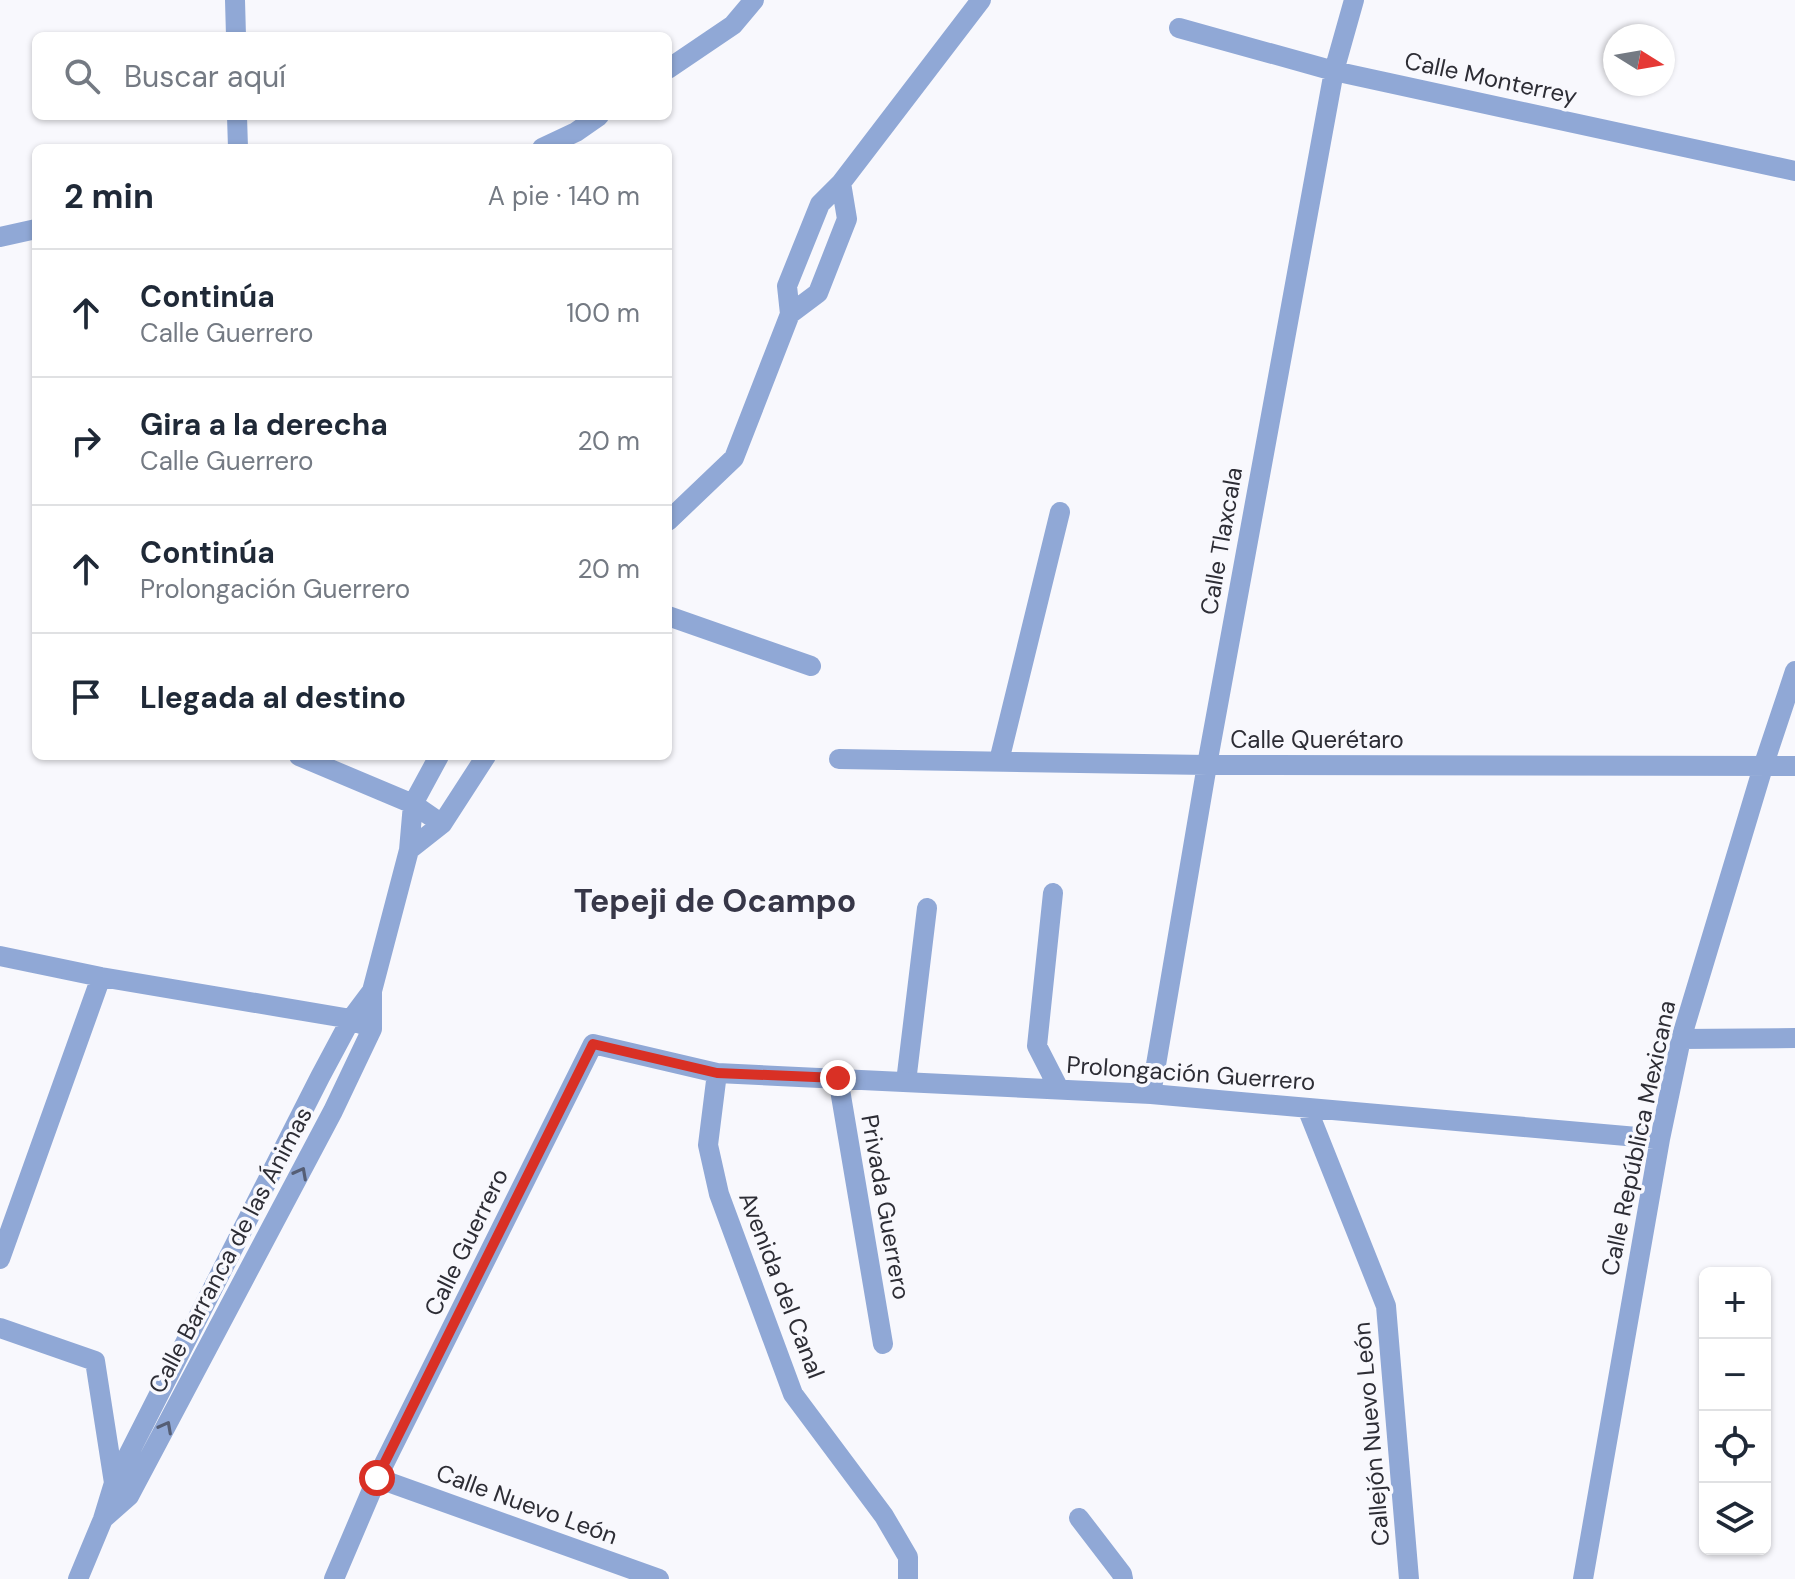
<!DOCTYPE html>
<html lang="es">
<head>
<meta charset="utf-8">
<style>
  body { margin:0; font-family:"DM Sans",sans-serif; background:#f2f2f3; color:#1f2937 }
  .controls { position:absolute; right:24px; bottom:24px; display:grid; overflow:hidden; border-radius:12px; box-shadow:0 2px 6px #0004 }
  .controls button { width:72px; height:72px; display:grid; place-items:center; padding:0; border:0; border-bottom:2px solid #e0e1e3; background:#fff; color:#1f2937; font:40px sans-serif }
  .compass { position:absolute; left:1603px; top:24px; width:72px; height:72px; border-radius:50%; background:#fff; box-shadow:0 2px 6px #0004; rotate:101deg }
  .stop { position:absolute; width:24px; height:24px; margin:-18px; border:6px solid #d93025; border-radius:50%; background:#fff }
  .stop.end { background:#d93025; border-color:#fff; box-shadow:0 2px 8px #0008 }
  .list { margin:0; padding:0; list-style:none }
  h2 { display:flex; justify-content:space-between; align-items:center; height:104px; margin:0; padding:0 32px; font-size:34px }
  h2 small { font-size:26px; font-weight:400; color:#747a83 }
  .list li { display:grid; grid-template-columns:52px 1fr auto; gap:24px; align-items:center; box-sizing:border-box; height:128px; padding:0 32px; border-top:2px solid #e0e1e3 }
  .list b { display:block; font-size:30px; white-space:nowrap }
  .list p { margin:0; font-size:26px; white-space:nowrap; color:#747a83 }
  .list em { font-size:26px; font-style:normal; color:#747a83 }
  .icon { flex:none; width:44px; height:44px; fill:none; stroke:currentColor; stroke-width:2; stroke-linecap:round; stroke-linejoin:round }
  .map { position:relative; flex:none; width:1795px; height:1579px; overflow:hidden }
  .search { position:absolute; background:#fff; box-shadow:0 2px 6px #0004; left:32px; top:32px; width:640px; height:88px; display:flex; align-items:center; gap:20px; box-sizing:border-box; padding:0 28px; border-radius:12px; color:#747a83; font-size:30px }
  .panel { position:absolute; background:#fff; box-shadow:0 2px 6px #0004; left:32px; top:144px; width:640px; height:616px; border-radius:12px }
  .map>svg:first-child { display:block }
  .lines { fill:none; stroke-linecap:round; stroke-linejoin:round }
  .lane { stroke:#90a8d6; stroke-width:20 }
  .street { stroke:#90a8d6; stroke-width:20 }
  .oneway { stroke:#555e75 }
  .route { stroke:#d93025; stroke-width:10 }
  .labels { text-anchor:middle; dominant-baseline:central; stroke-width:7; stroke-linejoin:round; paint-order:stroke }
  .street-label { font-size:24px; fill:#2d2d35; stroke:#f8f8fd }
  .district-label { font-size:32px; font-weight:bold; fill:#373748; stroke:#f8f8fd }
</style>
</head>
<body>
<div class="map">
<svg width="1795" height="1579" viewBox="0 0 1795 1579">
  <rect width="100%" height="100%" fill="#f8f8fd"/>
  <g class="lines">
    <path class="lane" d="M906,1082L927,908
      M1079,1518L1122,1574L1123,1579"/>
    <path class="street" d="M235,0L236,36
      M1179,28L1334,71L1795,171
      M668,69L733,25L754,0
      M237,116L238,148
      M542,148L576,132L599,116
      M0,237L36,229
      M790,314L818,293L847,219L841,183
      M668,521L734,458L790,314L787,286L820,204L841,183L981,0
      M668,616L811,666
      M299,756L413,804L442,824
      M839,759L1207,765L1795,766
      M999,761L1060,512
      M409,850L442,824L486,756
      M1053,893L1037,1046L1059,1089
      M0,956L101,977L351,1019L361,1024
      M1681,1039L1795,1038
      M717,1073L708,1145L719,1194L793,1394L884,1516L908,1557V1579
      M838,1078L883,1344
      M1151,1094L1207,765L1334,71L1354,0
      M1307,1108L1386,1306L1409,1579
      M0,1259L101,977
      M0,1328L95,1361L114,1483
      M377,1478L659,1579
      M103,1519L129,1496L333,1111L372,1029V991L409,850L413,804L439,756
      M78,1579L103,1519L114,1483L320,1077L351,1019L372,991
      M334,1579L377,1478L593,1044L717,1073L1151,1094L1660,1139
      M1583,1579L1660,1139L1681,1039L1763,767L1795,671"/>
  </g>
  <defs><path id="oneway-chevron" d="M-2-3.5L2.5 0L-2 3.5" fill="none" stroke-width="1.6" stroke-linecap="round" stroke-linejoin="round" transform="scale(2)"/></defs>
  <g class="oneway">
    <use href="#oneway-chevron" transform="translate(301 1173) rotate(-62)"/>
    <use href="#oneway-chevron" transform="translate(166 1427) rotate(-62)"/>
  </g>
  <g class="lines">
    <path class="route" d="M377,1478L593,1044L717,1073L838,1078"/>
  </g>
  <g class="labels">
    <g class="street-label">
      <text transform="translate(1491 78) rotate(12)">Calle Monterrey</text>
      <text transform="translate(1221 541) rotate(-80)">Calle Tlaxcala</text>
      <text x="1317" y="739">Calle Querétaro</text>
      <text transform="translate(1191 1073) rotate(4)">Prolongación Guerrero</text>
      <text transform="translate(1638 1138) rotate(-78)">Calle República Mexicana</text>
      <text transform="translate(886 1207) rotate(80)">Privada Guerrero</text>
      <text transform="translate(466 1242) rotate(-64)">Calle Guerrero</text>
      <text transform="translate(230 1250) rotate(-62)">Calle Barranca de las Ánimas</text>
      <text transform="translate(782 1285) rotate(69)">Avenida del Canal</text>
      <text transform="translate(1371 1434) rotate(-95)">Callejón Nuevo León</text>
      <text transform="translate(527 1504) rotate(20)">Calle Nuevo León</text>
    </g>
    <g class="district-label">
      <text x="715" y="901">Tepeji de Ocampo</text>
    </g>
  </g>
</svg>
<div class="controls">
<button>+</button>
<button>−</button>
<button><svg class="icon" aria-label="locate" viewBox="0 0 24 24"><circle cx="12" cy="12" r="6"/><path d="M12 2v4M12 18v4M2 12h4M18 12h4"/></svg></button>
<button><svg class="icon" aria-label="layers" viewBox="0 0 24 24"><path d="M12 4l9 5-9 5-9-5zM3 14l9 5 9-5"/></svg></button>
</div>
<svg class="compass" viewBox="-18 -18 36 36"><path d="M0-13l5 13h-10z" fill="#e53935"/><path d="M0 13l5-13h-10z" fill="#747a83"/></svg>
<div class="stop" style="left:377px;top:1478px"></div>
<div class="stop end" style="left:838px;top:1078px"></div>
<div class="search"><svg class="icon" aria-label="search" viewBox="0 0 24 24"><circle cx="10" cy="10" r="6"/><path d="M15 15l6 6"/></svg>Buscar aquí</div>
<section class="panel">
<h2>2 min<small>A pie · 140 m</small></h2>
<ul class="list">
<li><svg class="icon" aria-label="ahead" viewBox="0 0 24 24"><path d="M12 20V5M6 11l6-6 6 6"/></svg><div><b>Continúa</b><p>Calle Guerrero</p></div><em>100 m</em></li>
<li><svg class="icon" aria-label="right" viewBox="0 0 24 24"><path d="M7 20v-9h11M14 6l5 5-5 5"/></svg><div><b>Gira a la derecha</b><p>Calle Guerrero</p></div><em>20 m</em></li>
<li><svg class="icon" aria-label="ahead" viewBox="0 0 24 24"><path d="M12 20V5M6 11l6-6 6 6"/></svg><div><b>Continúa</b><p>Prolongación Guerrero</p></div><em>20 m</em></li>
<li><svg class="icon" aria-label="arrive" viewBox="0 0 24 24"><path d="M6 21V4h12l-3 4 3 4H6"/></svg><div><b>Llegada al destino</b></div></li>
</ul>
</section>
</div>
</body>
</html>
